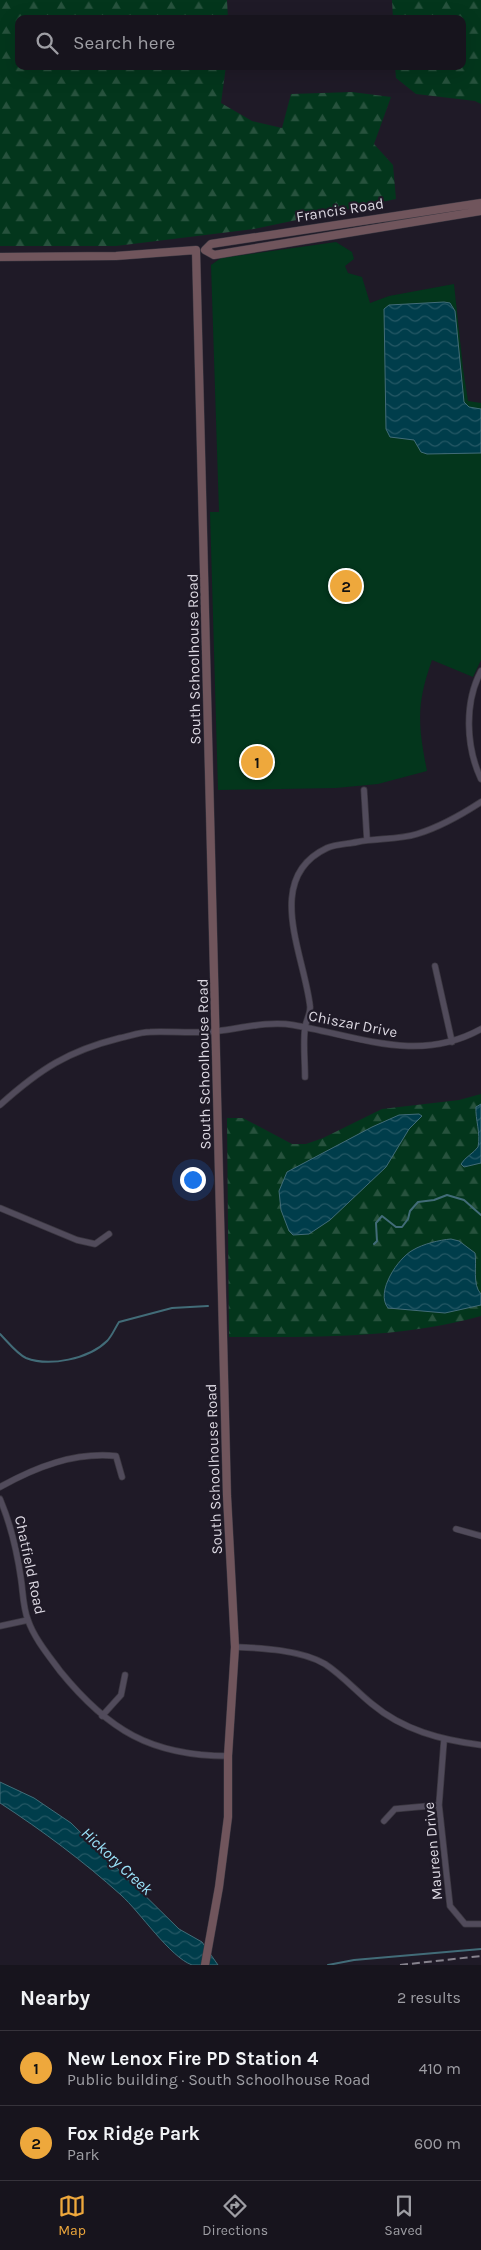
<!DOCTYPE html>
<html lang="en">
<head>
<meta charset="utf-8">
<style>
  body { margin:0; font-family:Karla,sans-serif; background:#24212a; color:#f1f3f6 }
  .you { position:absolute; left:192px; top:1179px; width:18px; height:18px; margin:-12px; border:4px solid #fff; border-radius:50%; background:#1a73e8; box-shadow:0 0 0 8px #1a73e833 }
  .badge { display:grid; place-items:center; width:32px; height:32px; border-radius:50%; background:#eea83c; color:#111; font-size:16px; font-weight:700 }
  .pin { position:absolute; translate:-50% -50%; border:2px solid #fff; box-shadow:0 1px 5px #0006 }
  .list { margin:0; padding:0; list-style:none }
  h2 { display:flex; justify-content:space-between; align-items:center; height:65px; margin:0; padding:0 20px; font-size:21px }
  h2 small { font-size:16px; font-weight:400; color:#9e9ea4 }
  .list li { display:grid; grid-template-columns:32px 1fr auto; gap:15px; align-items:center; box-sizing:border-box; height:75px; padding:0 20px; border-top:1px solid #36333b }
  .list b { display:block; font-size:19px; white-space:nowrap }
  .list p { margin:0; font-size:16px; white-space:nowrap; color:#9e9ea4 }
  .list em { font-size:16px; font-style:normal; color:#9e9ea4 }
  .icon { flex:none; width:28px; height:28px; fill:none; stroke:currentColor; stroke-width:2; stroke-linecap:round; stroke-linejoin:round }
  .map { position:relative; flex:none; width:481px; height:1965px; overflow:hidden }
  .search { position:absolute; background:#17141d; box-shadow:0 5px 20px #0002; left:15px; right:15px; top:15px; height:55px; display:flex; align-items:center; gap:12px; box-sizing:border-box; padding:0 18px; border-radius:10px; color:#9e9ea4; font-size:19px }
  .sheet { height:215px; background:#17141d }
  nav { display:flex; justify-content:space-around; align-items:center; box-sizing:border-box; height:70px; border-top:1px solid #36333b; background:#17141d; font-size:14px; color:#9e9ea4 }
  nav a { display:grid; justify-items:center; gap:2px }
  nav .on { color:#eea83c }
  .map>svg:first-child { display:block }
  .green { fill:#03361c }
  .forest { fill:url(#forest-firs) }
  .water { fill:url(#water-waves); stroke:#426c78 }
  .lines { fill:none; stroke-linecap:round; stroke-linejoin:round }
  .stream { stroke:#426c78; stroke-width:2 }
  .street-casing { stroke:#3c3842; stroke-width:7 }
  .secondary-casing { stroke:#3c3842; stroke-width:9 }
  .street { stroke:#514b5b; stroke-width:5.5 }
  .secondary { stroke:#70555c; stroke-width:8 }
  .rail { stroke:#86828d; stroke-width:2; stroke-dasharray:8 4; stroke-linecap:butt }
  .labels { text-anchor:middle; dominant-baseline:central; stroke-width:4.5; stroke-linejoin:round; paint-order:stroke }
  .street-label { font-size:15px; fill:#dcd8e2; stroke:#1f1a27 }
  .water-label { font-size:16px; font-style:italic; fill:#9be4fb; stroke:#1f1a27 }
</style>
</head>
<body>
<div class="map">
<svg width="481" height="1965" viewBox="0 0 481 1965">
  <defs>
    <pattern id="forest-firs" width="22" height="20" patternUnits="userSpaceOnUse" patternTransform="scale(1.25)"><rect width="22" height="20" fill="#03361c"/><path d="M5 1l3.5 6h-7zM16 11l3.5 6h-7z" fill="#27523d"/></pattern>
    <pattern id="water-waves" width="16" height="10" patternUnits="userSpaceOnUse" patternTransform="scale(1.25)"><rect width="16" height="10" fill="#003d4b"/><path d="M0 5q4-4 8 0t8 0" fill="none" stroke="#255865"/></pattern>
  </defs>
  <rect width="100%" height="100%" fill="#1f1a27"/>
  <path class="green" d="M336,242L352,252L354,259L345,266L348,273L362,277L370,303L389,296L454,284L463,368L468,401L481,403V660L473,677L432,660C416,705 418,725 427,771L378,784L336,788L218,790L210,512H219L211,265L221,258Z"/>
  <path class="forest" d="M0,0H227L228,19H19V66H226L221,103L252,121L282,128L291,94L352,92L391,97L374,144L393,165L396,199L254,229L116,246H0Z
    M392,0H481V104L475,101L416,94L396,78L395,66H462V19H393Z
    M481,1094V1316C399,1339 314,1337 229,1337L227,1118H243L292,1144H306L323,1138L382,1109L459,1100Z"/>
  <path class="water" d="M444,302L450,303L455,311L464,402L469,407L481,409V453L427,454L421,452L414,440L390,437L386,429L384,309L389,305Z
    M481,1104V1163L464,1167L461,1164C465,1157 474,1153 478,1147C481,1133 475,1119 476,1107Z
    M399,1115L419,1114L422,1116L409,1129L386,1167L330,1220L309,1234L293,1235L289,1231L281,1210L279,1191L287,1172L372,1127Z
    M451,1239L459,1241L475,1253C477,1265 472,1285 481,1294V1305L445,1313L388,1308C375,1292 398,1258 413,1250C423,1244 439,1240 451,1239Z
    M0,1782L34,1798L71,1823L179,1929L202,1942L218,1965C211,1965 199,1965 192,1965C170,1957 140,1912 121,1895C83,1861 43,1831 0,1803Z"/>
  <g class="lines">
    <path class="stream" d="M374,1244L377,1241L376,1223L382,1216L396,1227H402L408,1219L410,1211L418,1202L434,1200L447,1195L464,1200L481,1215
      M0,1334C7,1341 17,1354 26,1358C49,1367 89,1359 107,1341C112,1336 115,1328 119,1322L172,1308L208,1306
      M328,1965L354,1960L481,1949"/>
    <g class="street-casing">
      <path id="street" d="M481,671C464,703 466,747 481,779
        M364,790L367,840
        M435,966L452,1042
        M305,1077C305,1061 303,1043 305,1028C306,1020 311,1013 310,1006C304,954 263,878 327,848C336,844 348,844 357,842C376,838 398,840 417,834C440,827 461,815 481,802
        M0,1105C40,1069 68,1051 120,1038C130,1036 140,1032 150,1032C172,1031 196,1034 218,1031C242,1028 269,1021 293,1025C358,1036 418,1064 481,1029
        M0,1208L77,1240L95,1244L109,1234
        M0,1487C36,1467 74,1452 116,1456L122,1477
        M0,1499C11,1525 17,1551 21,1579C23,1592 23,1608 28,1620C34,1638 49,1656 60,1671C108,1730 151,1756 228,1756
        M456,1529L481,1536
        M0,1626L28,1620
        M235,1647C262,1648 301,1650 325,1664C342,1675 356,1691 372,1704C403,1730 441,1740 481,1745
        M102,1716L121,1695L125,1675
        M444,1740L439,1805L450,1906L465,1924H481
        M384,1821L395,1809L439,1805"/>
    </g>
    <g class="secondary-casing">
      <path id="secondary" d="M481,203L211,244L205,250L214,255L481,211
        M0,257L116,256L196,250L227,1496L235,1647L228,1756V1817L219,1887L205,1965"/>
    </g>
    <use href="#street" class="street"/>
    <use href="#secondary" class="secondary"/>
    <path class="rail" d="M400,1965L481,1956"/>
  </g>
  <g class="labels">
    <g class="street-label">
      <text transform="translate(340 210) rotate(-9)">Francis Road</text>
      <text transform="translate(194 659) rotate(-91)">South Schoolhouse Road</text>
      <text transform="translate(353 1024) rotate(11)">Chiszar Drive</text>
      <text transform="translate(204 1064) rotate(-91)">South Schoolhouse Road</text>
      <text transform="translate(214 1469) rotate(-92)">South Schoolhouse Road</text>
      <text transform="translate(30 1565) rotate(78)">Chatfield Road</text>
      <text transform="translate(433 1851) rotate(-95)">Maureen Drive</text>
    </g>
    <g class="water-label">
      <text transform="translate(117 1861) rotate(43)">Hickory Creek</text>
    </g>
  </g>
</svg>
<div class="you"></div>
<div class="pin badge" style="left:257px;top:762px">1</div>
<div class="pin badge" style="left:346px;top:586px">2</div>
<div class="search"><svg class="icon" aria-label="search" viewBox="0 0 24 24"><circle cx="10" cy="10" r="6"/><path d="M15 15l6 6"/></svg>Search here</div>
</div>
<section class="sheet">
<h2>Nearby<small>2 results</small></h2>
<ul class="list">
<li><span class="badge">1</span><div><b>New Lenox Fire PD Station 4</b><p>Public building · South Schoolhouse Road</p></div><em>410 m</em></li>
<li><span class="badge">2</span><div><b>Fox Ridge Park</b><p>Park</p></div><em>600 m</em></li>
</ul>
</section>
<nav>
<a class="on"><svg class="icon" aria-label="map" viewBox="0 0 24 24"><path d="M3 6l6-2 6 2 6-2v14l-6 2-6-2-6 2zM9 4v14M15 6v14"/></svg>Map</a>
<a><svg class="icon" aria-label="directions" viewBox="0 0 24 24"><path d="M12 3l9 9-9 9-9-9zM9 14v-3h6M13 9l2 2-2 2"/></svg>Directions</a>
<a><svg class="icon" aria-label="saved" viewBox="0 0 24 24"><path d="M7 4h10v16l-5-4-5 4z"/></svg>Saved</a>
</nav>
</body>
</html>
